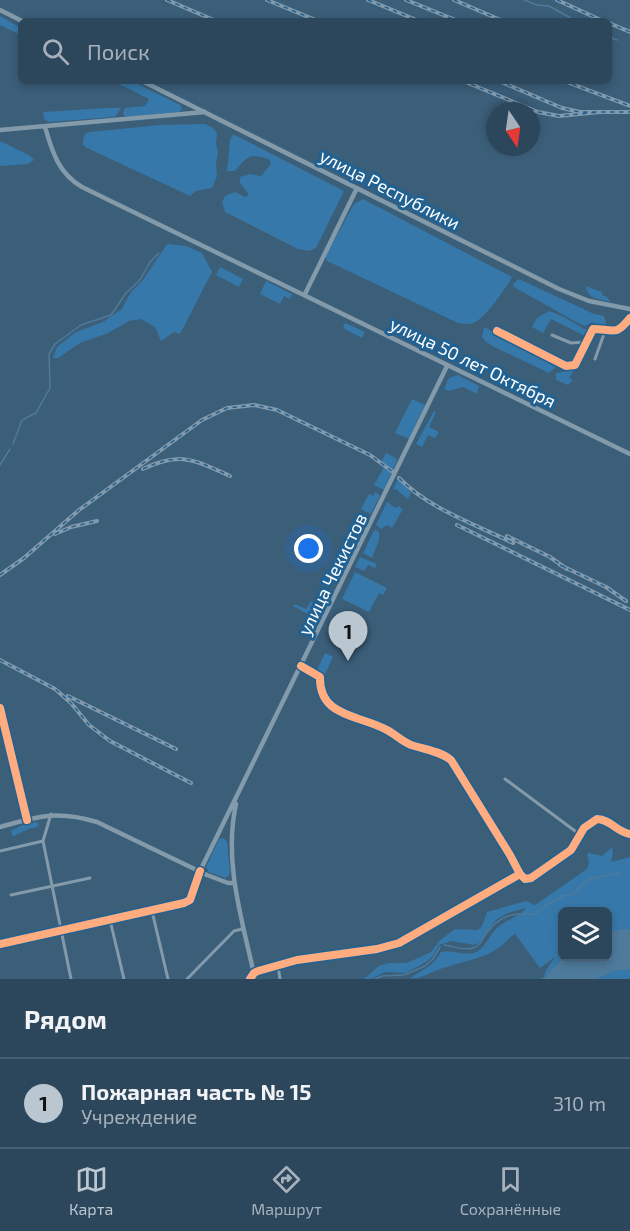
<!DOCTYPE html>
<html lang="ru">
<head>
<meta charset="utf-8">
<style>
  body { margin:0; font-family:"Exo 2",sans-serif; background:#344d61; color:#f1f3f6 }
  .controls { position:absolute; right:18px; bottom:18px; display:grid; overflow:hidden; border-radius:9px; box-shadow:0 3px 9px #0003 }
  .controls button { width:54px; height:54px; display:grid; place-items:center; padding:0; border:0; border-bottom:2px solid #485e71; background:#2c465b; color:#f1f3f6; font:30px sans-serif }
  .compass { position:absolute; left:486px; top:102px; width:54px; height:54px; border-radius:50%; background:#2c465b; box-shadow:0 3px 9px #0003; rotate:167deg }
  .you { position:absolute; left:309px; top:549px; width:21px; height:21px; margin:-15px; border:4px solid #fff; border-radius:50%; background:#1a73e8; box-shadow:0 0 0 9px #1a73e833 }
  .badge { display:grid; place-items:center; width:39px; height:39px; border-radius:50%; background:#bac7d0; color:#111; font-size:20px; font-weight:700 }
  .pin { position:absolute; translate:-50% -50px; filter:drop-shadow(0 2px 3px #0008) }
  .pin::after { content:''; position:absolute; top:32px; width:21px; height:18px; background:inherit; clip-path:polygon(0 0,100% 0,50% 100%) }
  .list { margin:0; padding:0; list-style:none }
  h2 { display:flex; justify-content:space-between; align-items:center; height:78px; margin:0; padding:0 24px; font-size:26px }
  h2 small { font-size:20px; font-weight:400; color:#a6b1bb }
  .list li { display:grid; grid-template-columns:39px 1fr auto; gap:18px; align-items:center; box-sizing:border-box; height:90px; padding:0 24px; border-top:2px solid #485e71 }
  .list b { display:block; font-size:22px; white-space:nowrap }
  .list p { margin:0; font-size:20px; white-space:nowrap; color:#a6b1bb }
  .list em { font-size:20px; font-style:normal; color:#a6b1bb }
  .icon { flex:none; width:33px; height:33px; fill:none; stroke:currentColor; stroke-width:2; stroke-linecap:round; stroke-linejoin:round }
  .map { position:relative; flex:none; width:630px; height:979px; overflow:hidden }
  .search { position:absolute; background:#2c465b; box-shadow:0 3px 9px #0003; left:18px; right:18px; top:18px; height:66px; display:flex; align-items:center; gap:15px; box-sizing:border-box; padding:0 21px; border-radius:9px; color:#a6b1bb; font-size:22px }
  .sheet { height:168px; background:#2c465b }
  nav { display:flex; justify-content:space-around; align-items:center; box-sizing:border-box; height:84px; border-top:2px solid #485e71; background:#2c465b; font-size:16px; color:#a6b1bb }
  nav a { display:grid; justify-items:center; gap:3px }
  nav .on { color:#bac7d0 }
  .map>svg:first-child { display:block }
  .green { fill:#3678a9 }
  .water { fill:#4e7a9b }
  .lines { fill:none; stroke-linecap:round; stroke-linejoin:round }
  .stream { stroke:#4e7a9b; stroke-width:1.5 }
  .minor { stroke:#839aab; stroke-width:3 }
  .major { stroke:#829aaa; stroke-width:4.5 }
  .rail-casing { stroke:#829aab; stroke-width:4 }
  .rail { stroke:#216293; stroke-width:1.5; stroke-dasharray:4.5; stroke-linecap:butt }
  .cycleway-casing { stroke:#216293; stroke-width:11 }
  .cycleway { stroke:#ffac80; stroke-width:8 }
  .labels { text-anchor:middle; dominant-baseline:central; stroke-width:6; stroke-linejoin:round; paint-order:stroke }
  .street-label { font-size:18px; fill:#fff; stroke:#216293 }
</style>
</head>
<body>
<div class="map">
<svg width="630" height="979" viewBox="0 0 630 979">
  <rect width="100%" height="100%" fill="#3b5e79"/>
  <path class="green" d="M0,16L21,28V35L0,25Z
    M113,81H132L180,105L182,109L179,112L125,117L123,113L125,108L145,106L149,99Z
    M108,108H121L115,117L49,122L44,119L43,112Z
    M205,124L213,128L217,133L216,144L218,152L216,163L217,176L212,188L196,191L190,196L85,147L83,144L84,135L89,132L160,125Z
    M233,134L344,191L316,248L309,251L298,249L225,212L222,202L225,196L235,192L245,197L249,195L240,183V177L250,174L261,176L271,164L270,160C251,152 247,156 235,171H227L230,140Z
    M0,141L29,155L34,160L27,164L0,166Z
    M363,199L512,277C506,288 488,314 477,321C471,325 465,324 458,323L327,261L325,257L354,204Z
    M167,244L186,246L202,253L212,272L180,334L174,332L161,341L155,327L141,319L129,321L108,333L80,343L58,358H53L57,347L76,332L103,322L122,309L131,292L143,280Z
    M220,267L243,279L239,287L216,275Z
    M519,279L594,314L604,316L607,327L601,328L592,322L585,326L578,323L514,287L513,284Z
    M266,281L292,294L290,299L284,296L280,304L260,294Z
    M586,286L602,292V295L607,297L610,302C599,299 587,299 586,286Z
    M549,311L562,316L584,329H589L585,336L551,319L543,333L532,327L537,318Z
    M345,323L365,332L362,338L343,328Z
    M484,328H486L558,365L549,373L494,347L486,342L482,337Z
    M574,370L569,378L573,380L568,385L556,380V373Z
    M458,375L479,386L477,394L463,387L448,391L444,389L449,378Z
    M412,399L425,405L409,439L395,433Z
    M434,411L436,412L429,427L439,432L435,438L428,435L422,447L416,444Z
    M386,453L396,458L397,461L384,490L374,485L384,467L380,464Z
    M398,479L411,493L408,499L396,489L393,490Z
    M375,492L380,495L371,514L361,509L369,494L373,496Z
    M387,502L396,508L398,506L403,509L392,528L387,525L381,529L376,525Z
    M375,529L379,532V540L372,558L363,553Z
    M360,557L377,564L375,568L368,565L364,571L355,567Z
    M355,572L387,588L383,595L379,593L369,612L342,599Z
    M311,601L319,604L313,617L293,606L295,604L306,609Z
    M325,653L333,657L325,674L317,670Z
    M36,822L39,824L37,827L28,829L14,836L12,835L11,831L20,826Z
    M224,838L227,842L230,872L229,876L225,878L209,872L206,867L219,839Z
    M612,847L613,853L611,862L630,857V930L608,932V912H562L564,957L543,979H539L544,977L545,972L555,957L540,968L515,934C508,938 504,945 497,949C482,959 464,961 447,967C434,970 424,978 410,979C422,968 432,969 441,952C453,949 464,956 474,953C485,949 488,937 496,929C505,920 518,918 526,908L508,913L496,920L480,942L474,945L452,941L439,945L433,956L426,962L406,973L385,972L371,979H364L379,966L389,963H407L431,952L439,941L455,929L478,930L482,926L487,912L526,901L535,905L587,869L589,862L587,855L589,853L602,856Z
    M621,969H630V979H597L613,971Z"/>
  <path class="water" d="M624,929L630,930V969L613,971L597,979H543L564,957L608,956V932Z"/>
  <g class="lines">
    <path class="stream" d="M524,0L537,5L549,6L576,21
      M609,37L617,40
      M13,444L22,420L36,413L50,388L49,354L55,344L81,325L111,315L126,293L140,280L150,262L159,253
      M0,465L10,449
      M444,945C452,946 465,951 473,948C480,946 482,940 485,935C500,914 513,913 536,914L545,906L563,896L574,894L581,885L593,878L620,873
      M375,979L382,976L404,975L425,966L433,959L440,947"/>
    <path class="minor" d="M497,331L566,366L575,365L593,329C614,329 615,337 630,318
      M552,335L571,343L586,342
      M595,359L605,331
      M301,666L320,677C319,716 357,715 383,728C393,732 401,741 411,745C424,749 440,751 451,760L510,855L520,874L525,879L531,878L571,850L584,828L597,819C610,819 617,832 630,834
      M0,708L27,820
      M505,779L579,834
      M51,814L43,841L71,979
      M0,851L43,841
      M11,895L90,878
      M152,911L168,979
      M110,920L124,979
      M0,944L184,903L190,900L200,871
      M278,966L280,979
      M187,979L234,931L242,929
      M250,979L254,973L258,971L297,960L377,949L399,943L520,874"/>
    <path class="major" d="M0,10L22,21
      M142,81L559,289L589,301L630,309
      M45,127C52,151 58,173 82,187L630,454
      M0,130L205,112
      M305,294L357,188
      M236,804C223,863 243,922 255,979
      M0,827C39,816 57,810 97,822L207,875L228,883H234
      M200,871L447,366"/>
    <g class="rail-casing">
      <path id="rail" d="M167,0L216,21
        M267,0L318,21
        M368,0L419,21
        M406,0L458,21
        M454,0L503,21
        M557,0L603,21
        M609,23L630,32
        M463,81L538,112L559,116L600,112
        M499,81L562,108L580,112H630
        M564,81L630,106
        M143,469C181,451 195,460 230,476
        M399,478C429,509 475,524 513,543
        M457,525L630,610
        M55,534L71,527L97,521
        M507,536L550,557L567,569
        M560,565L606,587L626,601
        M0,575L24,558L79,510L202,420L227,408L254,405L277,410L370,455L393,472
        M0,660L55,689L71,703L89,725L110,741L191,783
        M68,696L176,749"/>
    </g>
    <use href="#rail" class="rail"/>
    <g class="cycleway-casing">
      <path id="cycleway" d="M497,331L566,366L575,365L593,329C614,329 615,337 630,318
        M301,666L320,677C319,716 357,715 383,728C393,732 401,741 411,745C424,749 440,751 451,760L510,855L520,874L525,879L531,878L571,850L584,828L597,819C610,819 617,832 630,834
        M0,708L27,820
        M0,944L184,903L190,900L200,871
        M250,979L254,973L258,971L297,960L377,949L399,943L520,874"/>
    </g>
    <use href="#cycleway" class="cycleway"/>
  </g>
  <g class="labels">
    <g class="street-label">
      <text transform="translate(390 189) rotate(27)">улица Республики</text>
      <text transform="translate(473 362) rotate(26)">улица 50 лет Октября</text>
      <text transform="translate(332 574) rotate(-64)">улица Чекистов</text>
    </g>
  </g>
</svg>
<div class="controls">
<button><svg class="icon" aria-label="layers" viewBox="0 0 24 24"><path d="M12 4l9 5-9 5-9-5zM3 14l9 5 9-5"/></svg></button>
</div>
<svg class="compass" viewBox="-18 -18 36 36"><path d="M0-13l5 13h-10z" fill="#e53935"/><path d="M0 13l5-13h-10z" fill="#a6b1bb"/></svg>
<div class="you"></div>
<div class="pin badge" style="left:348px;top:661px">1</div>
<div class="search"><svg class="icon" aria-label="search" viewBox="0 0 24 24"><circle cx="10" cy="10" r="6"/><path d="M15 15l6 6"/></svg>Поиск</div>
</div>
<section class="sheet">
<h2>Рядом<small></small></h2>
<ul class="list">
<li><span class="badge">1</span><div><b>Пожарная часть № 15</b><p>Учреждение</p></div><em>310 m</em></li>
</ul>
</section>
<nav>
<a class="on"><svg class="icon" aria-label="map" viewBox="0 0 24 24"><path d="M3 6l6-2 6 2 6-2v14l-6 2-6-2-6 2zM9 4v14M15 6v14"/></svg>Карта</a>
<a><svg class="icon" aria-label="directions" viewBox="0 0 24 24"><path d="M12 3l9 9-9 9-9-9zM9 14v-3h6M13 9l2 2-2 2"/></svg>Маршрут</a>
<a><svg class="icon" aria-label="saved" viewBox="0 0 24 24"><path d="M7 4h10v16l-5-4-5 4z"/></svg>Сохранённые</a>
</nav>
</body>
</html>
